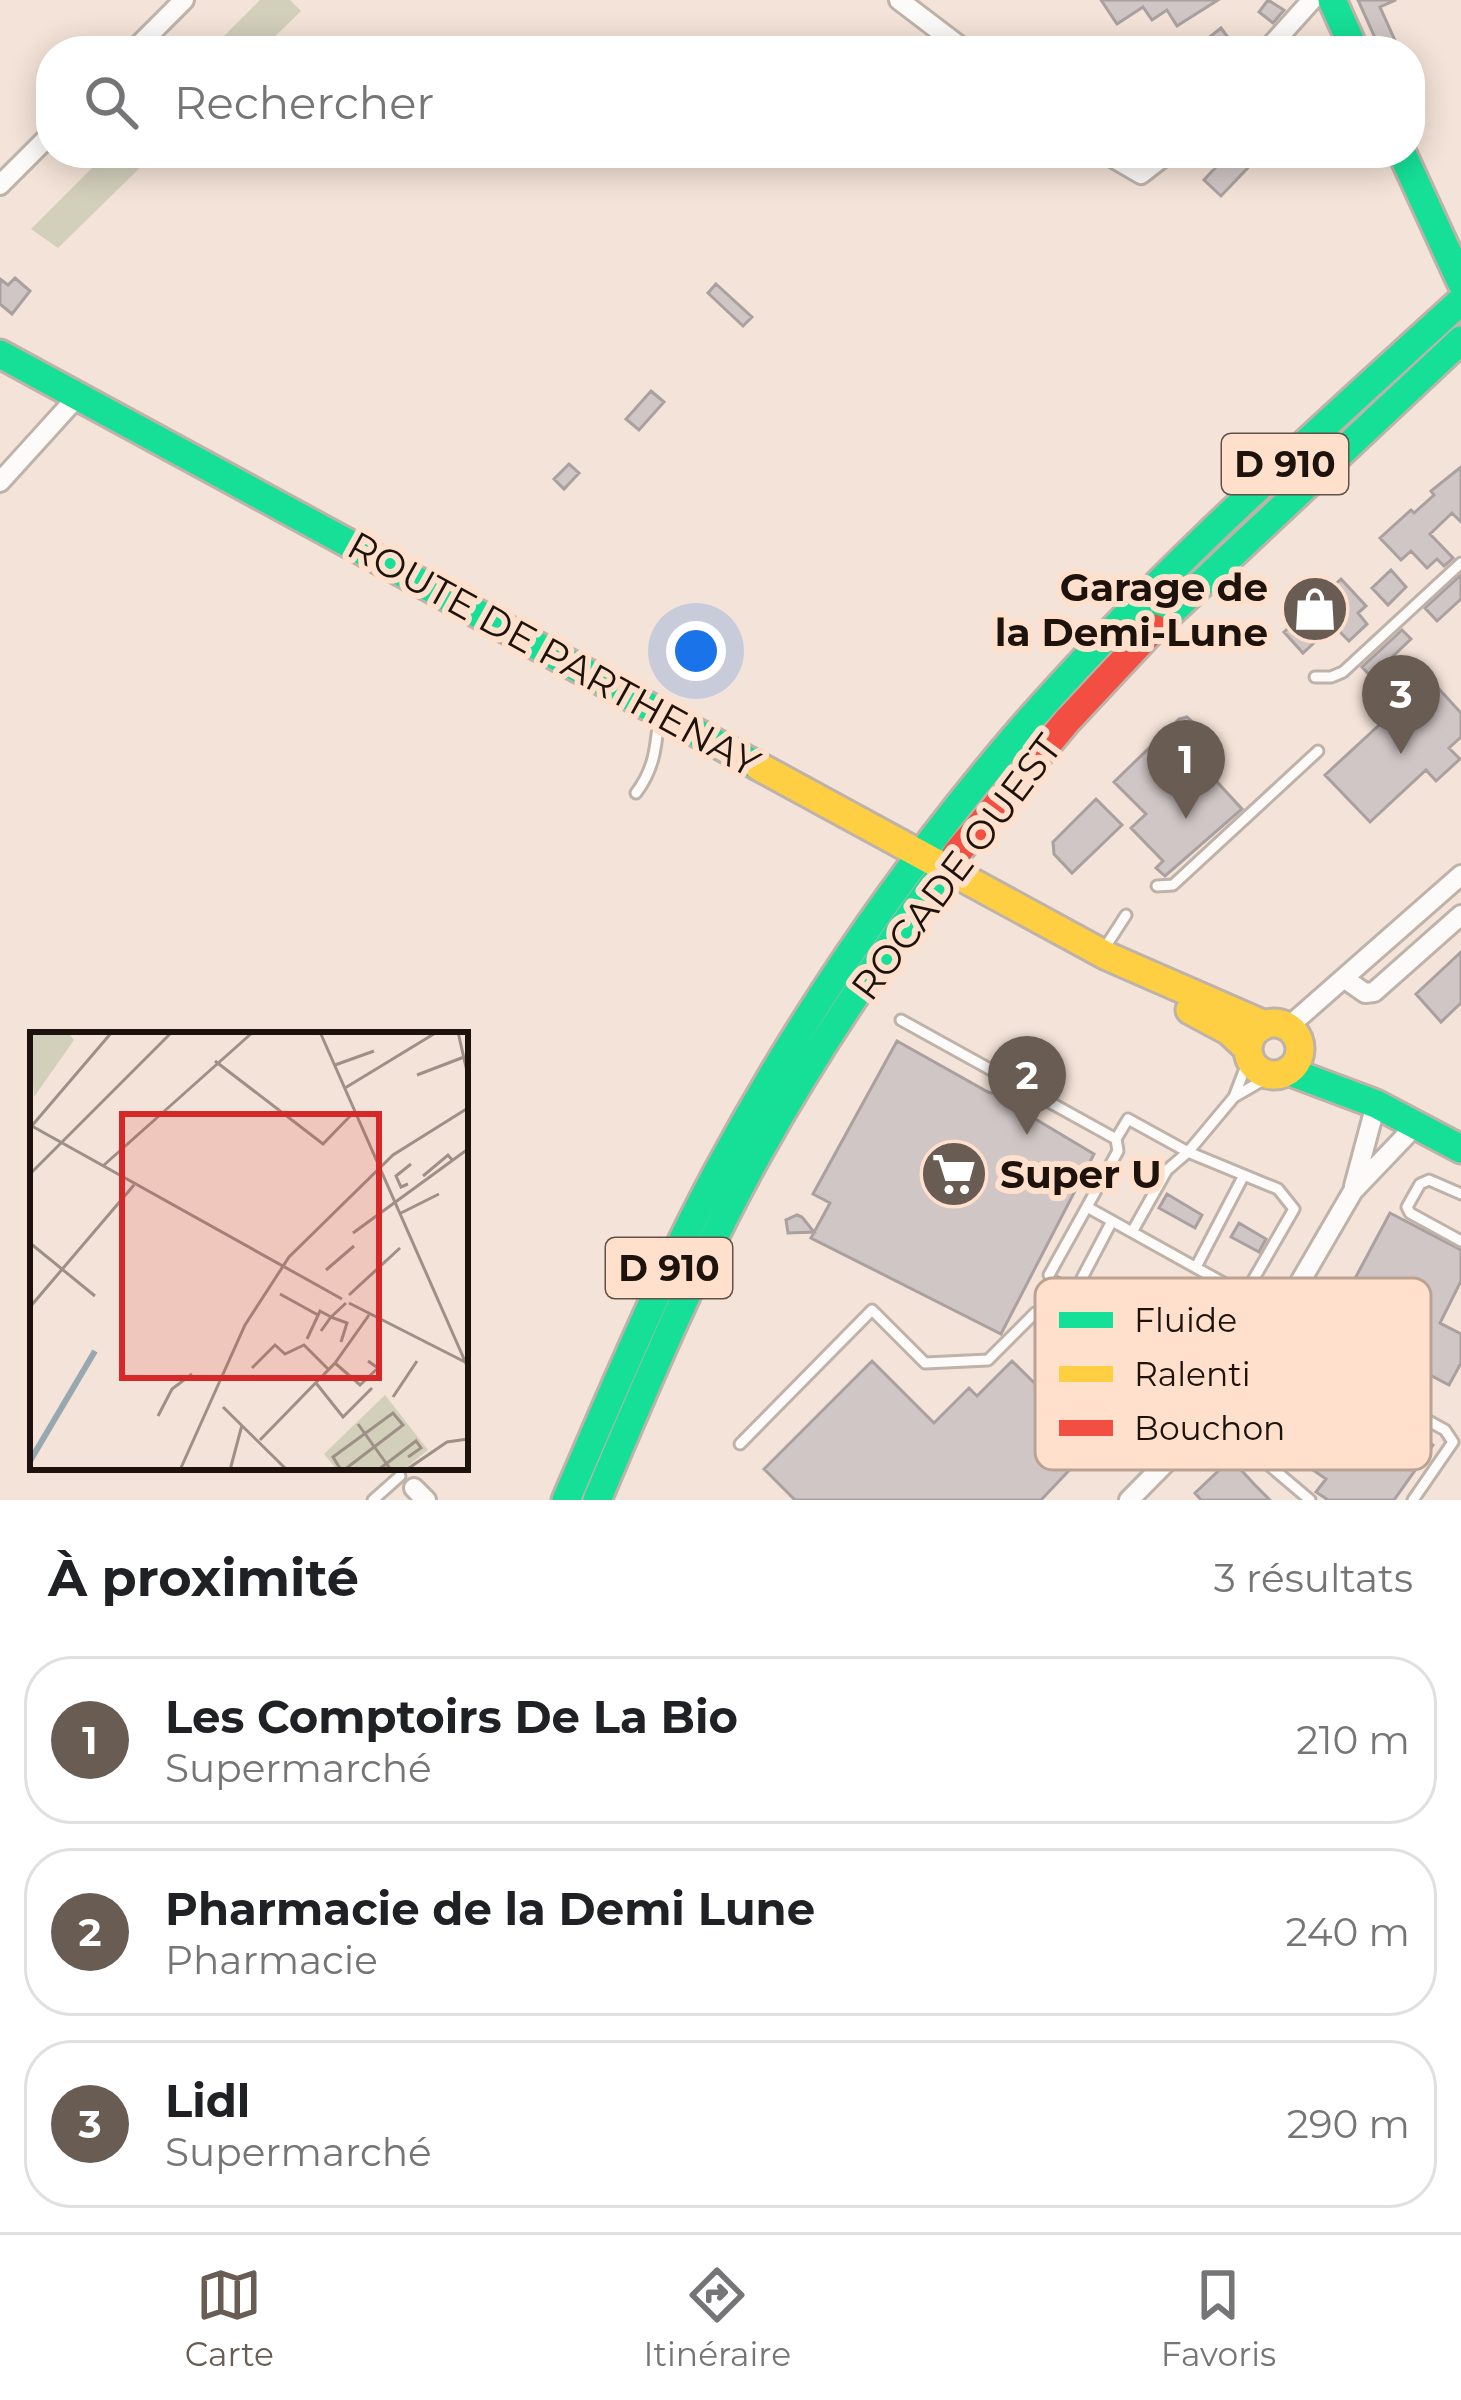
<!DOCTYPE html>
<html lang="fr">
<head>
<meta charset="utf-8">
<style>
  body { margin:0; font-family:Montserrat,sans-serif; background:#f2f2f2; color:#202124 }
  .you { position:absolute; left:696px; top:651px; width:42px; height:42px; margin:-30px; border:9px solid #fff; border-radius:50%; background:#1a73e8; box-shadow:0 0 0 18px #1a73e833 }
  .badge { display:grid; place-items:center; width:78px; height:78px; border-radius:50%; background:#685c53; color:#fff; font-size:39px; font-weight:700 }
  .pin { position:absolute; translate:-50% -99px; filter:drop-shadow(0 3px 6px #0008) }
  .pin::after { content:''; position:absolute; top:63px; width:42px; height:36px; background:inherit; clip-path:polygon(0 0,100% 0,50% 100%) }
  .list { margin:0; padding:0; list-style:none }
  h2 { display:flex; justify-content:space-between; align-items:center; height:156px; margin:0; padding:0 48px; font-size:51px }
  h2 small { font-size:39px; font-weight:400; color:#757577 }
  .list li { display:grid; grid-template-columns:78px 1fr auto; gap:36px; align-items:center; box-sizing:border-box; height:168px; margin:0 24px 24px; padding:0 24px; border:3px solid #e0e0e0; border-radius:48px }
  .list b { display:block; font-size:45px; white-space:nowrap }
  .list p { margin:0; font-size:39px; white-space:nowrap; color:#757577 }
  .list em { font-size:39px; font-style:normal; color:#757577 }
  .icon { flex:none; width:66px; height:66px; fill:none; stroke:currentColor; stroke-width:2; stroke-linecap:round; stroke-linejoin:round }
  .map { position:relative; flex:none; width:1461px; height:1500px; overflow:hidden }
  .search { position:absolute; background:#fff; box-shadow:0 6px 30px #0003; left:36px; right:36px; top:36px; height:132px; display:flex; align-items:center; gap:30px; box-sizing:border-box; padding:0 42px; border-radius:48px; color:#757577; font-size:45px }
  .sheet { height:732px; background:#fff }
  nav { display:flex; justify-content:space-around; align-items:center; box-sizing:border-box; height:168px; border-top:3px solid #e0e0e0; background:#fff; font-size:33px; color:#757577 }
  nav a { display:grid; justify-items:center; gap:6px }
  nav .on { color:#685c53 }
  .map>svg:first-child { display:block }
  .green { fill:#d2cfbb }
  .building { fill:#d1c6c6; stroke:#aba0a0; stroke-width:3 }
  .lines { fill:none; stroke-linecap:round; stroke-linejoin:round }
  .lane-casing { stroke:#beb2a9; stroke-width:15 }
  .street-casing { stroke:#beb2a9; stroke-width:24 }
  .fast-casing { stroke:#beb2a9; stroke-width:33 }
  .slow-casing { stroke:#beb2a9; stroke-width:33 }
  .jam-casing { stroke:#beb2a9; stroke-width:33 }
  .lane { stroke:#fdfbf9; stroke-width:9 }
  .street { stroke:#fdfbf9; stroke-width:18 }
  .fast { stroke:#16e098; stroke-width:27 }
  .slow { stroke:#ffcf43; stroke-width:27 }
  .jam { stroke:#f24e42; stroke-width:27 }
  .labels { text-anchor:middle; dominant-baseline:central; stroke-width:12; stroke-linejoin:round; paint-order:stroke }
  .shield { fill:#ffe0cd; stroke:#615046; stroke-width:3 }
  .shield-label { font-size:36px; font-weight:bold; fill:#1d130c }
  .poi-label { font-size:39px; font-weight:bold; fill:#1d130c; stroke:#ffe0cd; text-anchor:end }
  .street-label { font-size:39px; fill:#1d130c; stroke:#ffe0cd }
  .inset-river { fill:none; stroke:#99a8b0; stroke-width:6 }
  .inset-road { fill:none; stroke:#9e9086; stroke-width:3 }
  .view { fill:#d62828; fill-opacity:0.15; stroke:#d62828; stroke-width:6 }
  .inset-edge { fill:none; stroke:#1d130c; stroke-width:6 }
  .key { fill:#ffe0cd; stroke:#bba293; stroke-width:3 }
  .key-label { font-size:33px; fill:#1d130c }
</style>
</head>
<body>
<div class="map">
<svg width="1461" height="1500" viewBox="0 0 1461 1500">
  <rect width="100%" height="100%" fill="#f4e3d8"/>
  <path class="green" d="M260,0H290L301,11L260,51H209Z
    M107,153H155L58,248L31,229Z"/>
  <path class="building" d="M1101,0H1218L1177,26L1167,10L1152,20L1143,7L1117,24Z
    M1268,0L1284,10L1273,23L1259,12Z
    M1358,0H1396L1380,7L1397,45L1381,51Z
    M1221,28L1232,43L1222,51H1192Z
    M1199,153H1262L1221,196L1204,180L1215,168Z
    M15,278L30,291L12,314L0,304V279L8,285Z
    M716,284L752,317L743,326L708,293Z
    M651,391L664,402L639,430L626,419Z
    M569,464L579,473L564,489L554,479Z
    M1461,467V522L1452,513L1430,534L1453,558L1444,566L1437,559L1427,568L1411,551L1401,560L1380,538L1411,510L1414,513L1434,495L1431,491Z
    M1391,570L1406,587L1388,605L1372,588Z
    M1461,575V599L1437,621L1425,608Z
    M1341,579L1366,606L1358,613L1367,624L1349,641L1333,625L1303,653L1284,632Z
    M1402,630L1411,639L1390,659L1418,688L1429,678L1461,713V737L1449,748L1460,759L1436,781L1426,770L1370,822L1325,775L1403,703L1382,680L1378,684L1362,667Z
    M1187,717L1212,740L1194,757L1242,809L1165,876L1156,868L1163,861L1131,828L1146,814L1114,782L1179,719Z
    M1096,799L1122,825L1072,873L1054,854L1053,842Z
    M1461,952V1003L1441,1022L1416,994Z
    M897,1041L988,1092L1012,1098L1027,1114L1094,1154L1001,1334L811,1238L830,1203L813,1194Z
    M1167,1194L1202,1215L1195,1228L1159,1208Z
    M1390,1213L1461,1250V1281L1440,1323L1461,1334V1363L1449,1385L1409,1364L1395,1388L1366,1372L1375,1356L1328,1329Z
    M797,1215L802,1217L814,1232L788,1233L786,1220Z
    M1239,1223L1266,1239L1259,1252L1231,1237Z
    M1058,1277L1083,1287L1120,1321L1127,1314L1135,1322L1137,1319L1157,1339L1145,1363L1124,1351L1073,1299L1067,1305L1056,1293Z
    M1297,1357L1394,1429L1400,1422L1433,1445L1394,1500H1328L1316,1492L1326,1479L1250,1426Z
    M872,1361L934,1423L969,1388L977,1396L1012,1361L1083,1431L1093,1421L1109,1438L1084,1463L1080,1459L1041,1500H795L764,1469Z
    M1231,1459L1254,1484L1270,1500H1201L1195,1493Z"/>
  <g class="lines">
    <g class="lane-casing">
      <path id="lane" d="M1315,677H1331L1343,672L1461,563
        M636,793C655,768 656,746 659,716
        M1157,886L1173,885L1318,751
        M1104,949L1126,915
        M901,1020L1116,1139
        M1234,1097L1272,1075
        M1461,1194L1429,1180L1420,1184L1407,1207L1410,1213L1461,1241
        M1087,1207L1281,1315
        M1132,1232L1167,1170L1188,1152L1278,1189L1294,1209L1245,1294
        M1196,1267L1244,1175
        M1049,1275L1118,1151L1116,1139L1128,1119L1188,1152L1234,1097L1249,1058
        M1082,1278L1112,1221
        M1396,1403L1445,1430L1453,1442L1413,1500
        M1211,1416L1310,1500
        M740,1444L872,1310L925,1363L988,1360L1035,1313L1175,1454
        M373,1500L400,1476"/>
    </g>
    <g class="street-casing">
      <path id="street" d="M899,0L966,51
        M133,51L184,0
        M1266,51L1312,0
        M1105,153L1141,174L1168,153
        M0,185L51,134
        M0,482L78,396
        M1345,979L1365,993L1374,992L1461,915
        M1288,1027L1461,875
        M1354,1186L1376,1104
        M414,1488L426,1500
        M1129,1500L1195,1433L1253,1363L1353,1191L1416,1125"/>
    </g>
    <g class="fast-casing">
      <path id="fast" d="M1332,0L1355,51
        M1402,153L1461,282
        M0,354L758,766
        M1154,628L1461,340
        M1288,1071L1376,1104L1461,1149
        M566,1500C614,1389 661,1277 718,1171C801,1017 901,871 1014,738C1150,580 1307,442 1461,301
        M597,1500C647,1382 697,1263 759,1152C817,1048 884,949 956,854"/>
    </g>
    <g class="slow-casing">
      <path id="slow" d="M758,766L1107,956L1265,1025
        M1190,1010L1229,1031L1248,1049
        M1248 1049a26 26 0 1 1 52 0a26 26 0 1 1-52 0Z"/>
    </g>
    <g class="jam-casing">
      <path id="jam" d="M956,854L1067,721L1154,628"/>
    </g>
    <use href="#lane" class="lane"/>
    <use href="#street" class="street"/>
    <use href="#fast" class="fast"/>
    <use href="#slow" class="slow"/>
    <use href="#jam" class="jam"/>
  </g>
  <defs>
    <g id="shop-disc" transform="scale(3.45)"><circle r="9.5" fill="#685c53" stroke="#ffe0cd"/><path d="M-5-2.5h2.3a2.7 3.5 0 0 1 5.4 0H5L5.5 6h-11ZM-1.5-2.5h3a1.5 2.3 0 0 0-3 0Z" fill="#fff"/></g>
    <g id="supermarket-disc" transform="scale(3.45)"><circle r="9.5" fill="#685c53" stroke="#ffe0cd"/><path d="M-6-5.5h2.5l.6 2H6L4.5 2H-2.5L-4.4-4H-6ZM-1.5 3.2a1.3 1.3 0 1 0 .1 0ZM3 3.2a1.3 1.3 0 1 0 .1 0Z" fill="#fff"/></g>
  </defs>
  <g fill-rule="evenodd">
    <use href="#shop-disc" x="1315" y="609"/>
    <use href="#supermarket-disc" x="954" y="1174"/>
  </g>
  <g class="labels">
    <g class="shield">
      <rect x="1222" y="434" width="126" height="60" rx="9"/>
      <rect x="606" y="1238" width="126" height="60" rx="9"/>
    </g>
    <g class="shield-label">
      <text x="1285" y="464">D 910</text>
      <text x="669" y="1268">D 910</text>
    </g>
    <g class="poi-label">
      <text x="1268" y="587">Garage de<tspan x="1268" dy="45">la Demi-Lune</tspan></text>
      <text x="1000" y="1174" text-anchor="start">Super U</text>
    </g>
    <g class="street-label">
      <text transform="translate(554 654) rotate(29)">ROUTE DE PARTHENAY</text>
      <text transform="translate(956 867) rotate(-53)">ROCADE OUEST</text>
    </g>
  </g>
  <g transform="translate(30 1032)">
    <rect width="438" height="438" fill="#f4e3d8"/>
    <path d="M0,0H38L44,8L4,65ZM355,363L398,418L373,438H307L294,422Z" fill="#d2cfbb"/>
    <path class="inset-river" d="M0,429L65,319"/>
    <path class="inset-road" d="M290,0L438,336M428,0L438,44M185,29L293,112L324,80M305,33L344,19M387,43L434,25M315,56L407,0M0,93L312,267M0,96L82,0M74,133L223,0M0,142L142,0M393,144L418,123L423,129M378,152L371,155L366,144L381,132M371,181L409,162M323,201L438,117M0,211L65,264M296,238L324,214M250,262L288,283M319,263L370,216M319,271L435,330M0,275L104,153M291,299L301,285L317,291L311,310M277,307L290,279L301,285L316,271M305,331L330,353L348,336L338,329M222,336L245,313L255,322L274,313L299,338M286,351L313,385L342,356M363,365L387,329M193,375L257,438M128,384L142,357L162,342M328,392L361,438M230,408L305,331L339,283M150,438L215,293L259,225L363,123L438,76M200,438L212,393M311,438L303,425L363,381L373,393L314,438M348,438L386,409L391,416L378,425M376,438L417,410L438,407"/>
    <path class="view" d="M92,82H349V346H92Z"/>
    <rect width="438" height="438" class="inset-edge"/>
  </g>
  <rect x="1035" y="1278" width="396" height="192" rx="18" class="key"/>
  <rect x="1059" y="1312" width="54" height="16" fill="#16e098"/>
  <rect x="1059" y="1366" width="54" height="16" fill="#ffcf43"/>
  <rect x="1059" y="1420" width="54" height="16" fill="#f24e42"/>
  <g class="key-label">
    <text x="1134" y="1332">Fluide</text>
    <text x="1134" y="1386">Ralenti</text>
    <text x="1134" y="1440">Bouchon</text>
  </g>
</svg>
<div class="you"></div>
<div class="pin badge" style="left:1186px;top:819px">1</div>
<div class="pin badge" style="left:1027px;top:1135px">2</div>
<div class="pin badge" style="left:1401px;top:754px">3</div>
<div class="search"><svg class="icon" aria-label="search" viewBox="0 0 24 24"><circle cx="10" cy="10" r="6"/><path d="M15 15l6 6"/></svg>Rechercher</div>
</div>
<section class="sheet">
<h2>À proximité<small>3 résultats</small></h2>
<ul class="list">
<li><span class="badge">1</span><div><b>Les Comptoirs De La Bio</b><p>Supermarché</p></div><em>210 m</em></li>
<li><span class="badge">2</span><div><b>Pharmacie de la Demi Lune</b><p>Pharmacie</p></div><em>240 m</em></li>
<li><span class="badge">3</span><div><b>Lidl</b><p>Supermarché</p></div><em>290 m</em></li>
</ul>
</section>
<nav>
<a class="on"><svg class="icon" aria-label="map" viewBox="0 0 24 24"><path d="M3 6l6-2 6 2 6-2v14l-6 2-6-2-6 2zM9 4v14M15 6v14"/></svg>Carte</a>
<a><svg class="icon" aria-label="directions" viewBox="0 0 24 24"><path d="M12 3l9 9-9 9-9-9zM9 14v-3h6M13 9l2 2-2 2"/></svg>Itinéraire</a>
<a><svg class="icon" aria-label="saved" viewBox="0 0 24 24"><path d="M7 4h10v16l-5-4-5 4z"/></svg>Favoris</a>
</nav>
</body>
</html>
